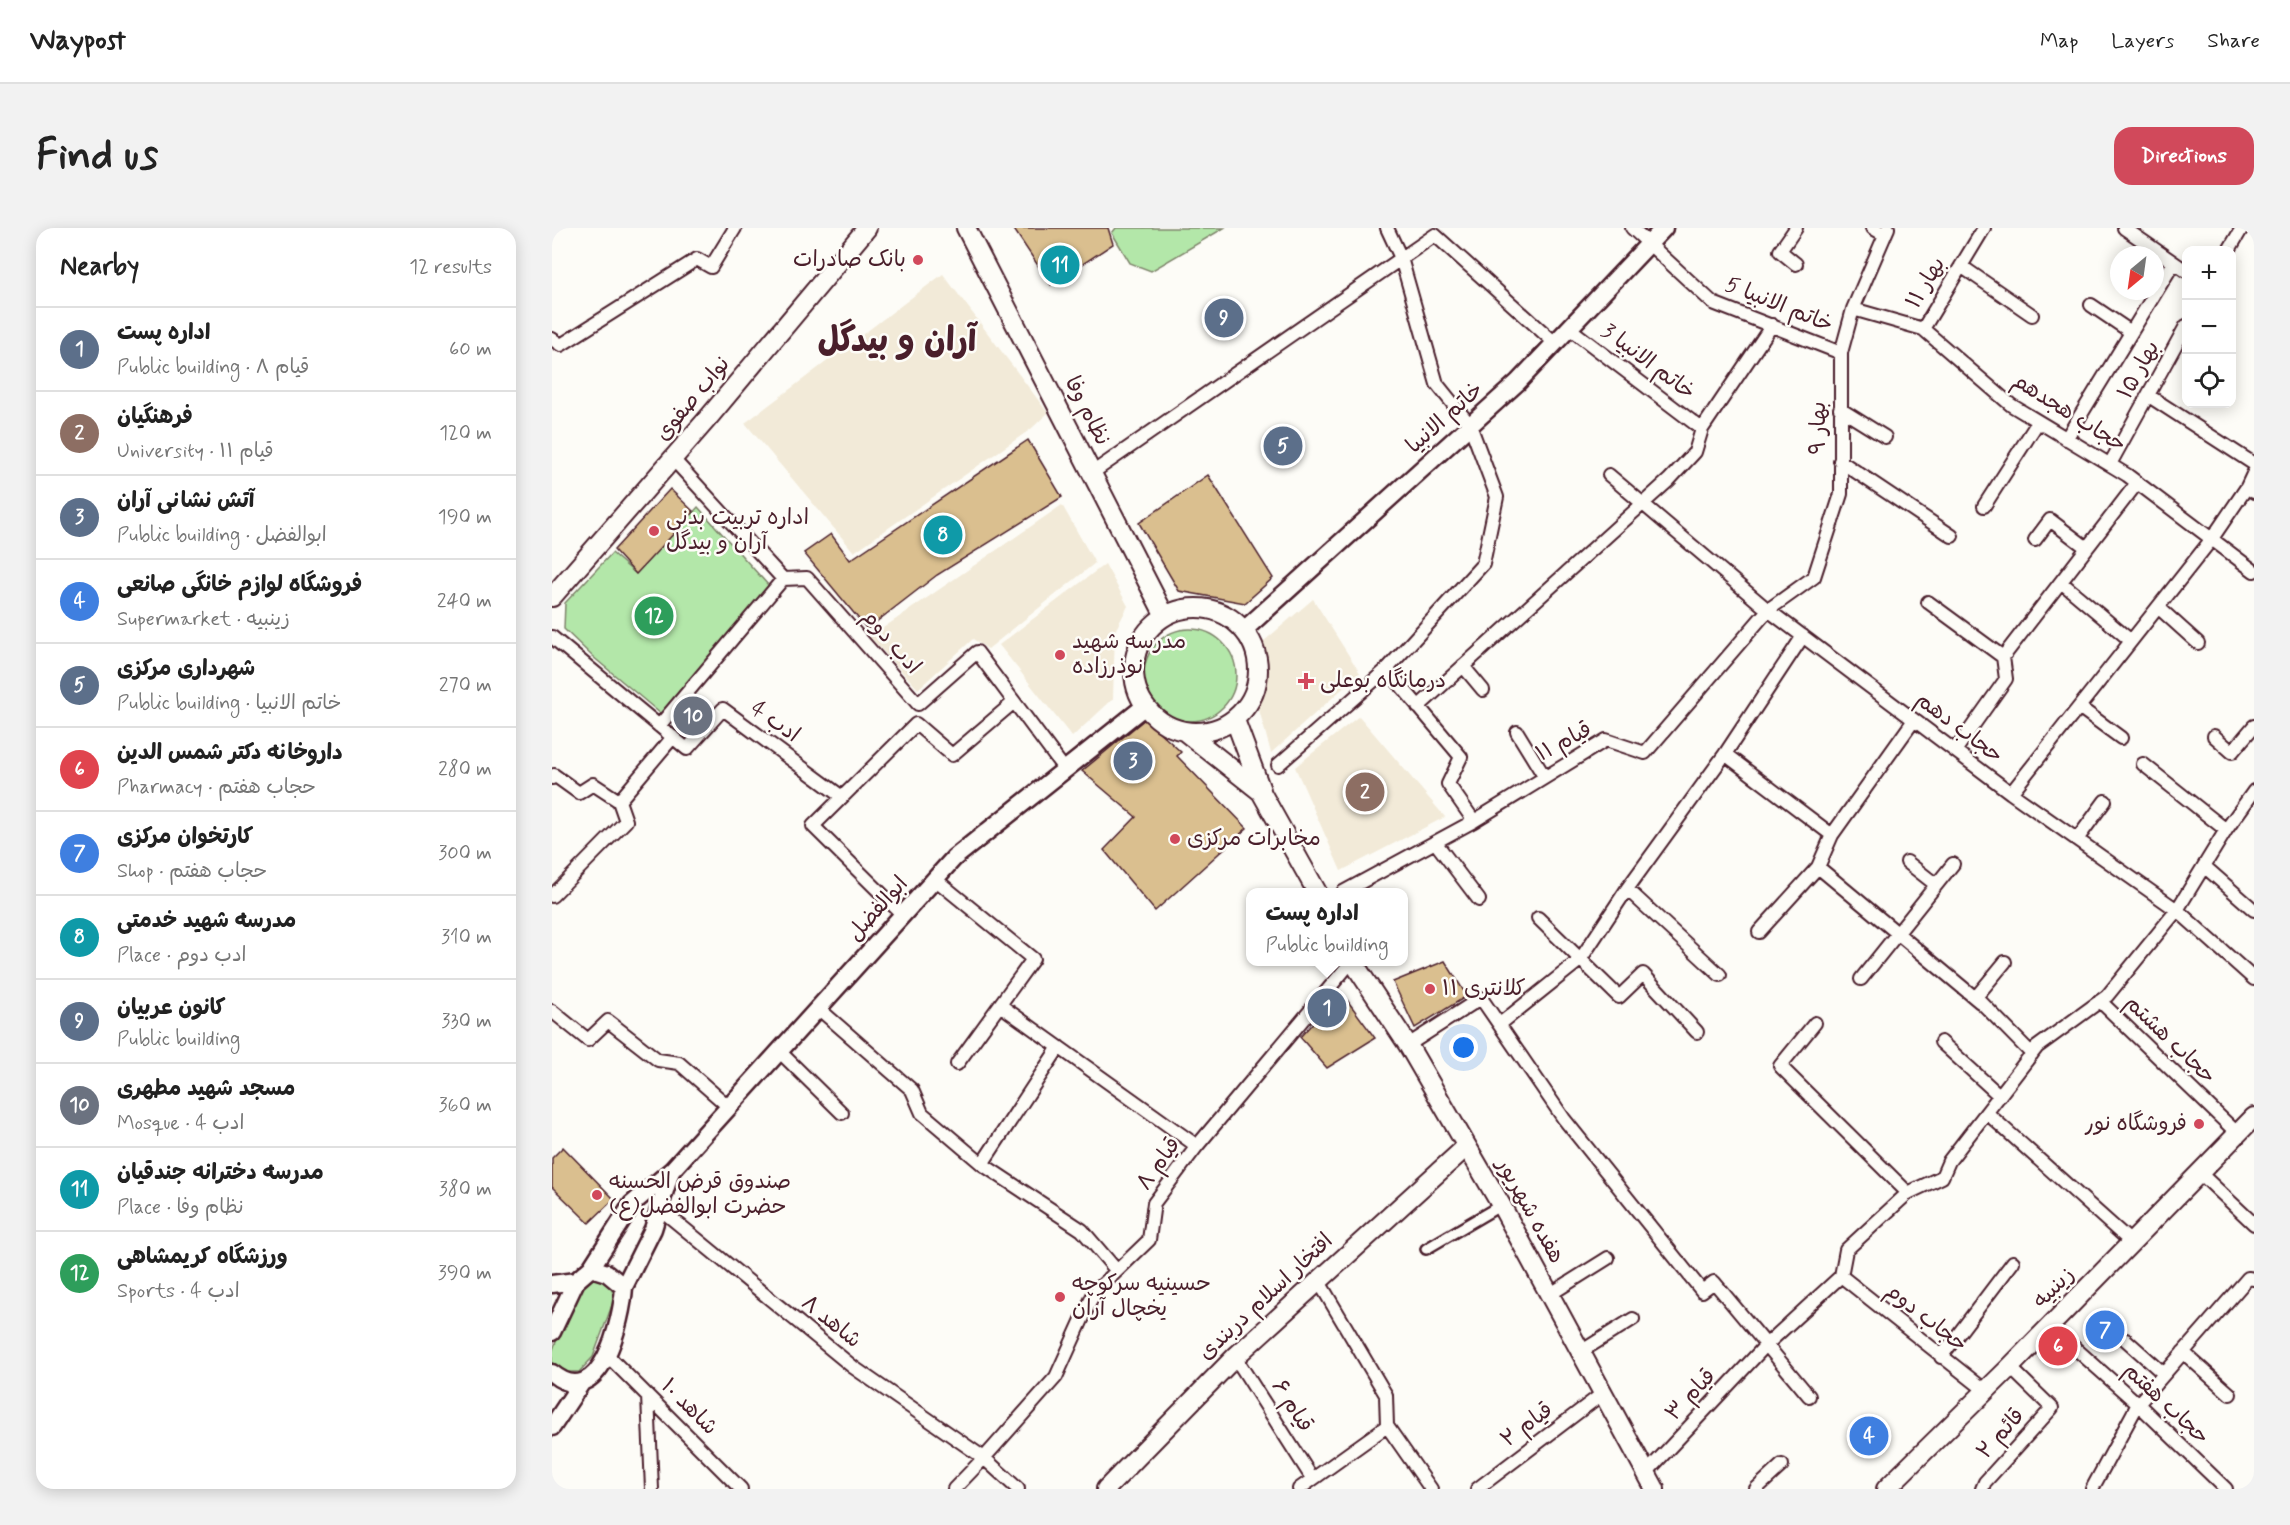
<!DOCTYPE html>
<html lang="en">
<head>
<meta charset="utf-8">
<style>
  body { margin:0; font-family:Mynerve,"Playpen Sans Arabic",sans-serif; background:#f2f2f2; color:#222 }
  .controls { position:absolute; right:18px; top:18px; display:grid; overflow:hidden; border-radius:12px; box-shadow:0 3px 15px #0003 }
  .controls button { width:54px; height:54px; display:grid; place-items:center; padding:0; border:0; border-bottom:2px solid #e0e0e0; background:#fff; color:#222; font:30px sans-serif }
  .compass { position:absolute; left:1558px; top:18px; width:54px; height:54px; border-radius:50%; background:#fff; box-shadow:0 3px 15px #0003; rotate:209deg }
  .you { position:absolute; left:912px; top:820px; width:21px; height:21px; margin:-15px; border:4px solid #fff; border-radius:50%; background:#1a73e8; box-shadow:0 0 0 9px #1a73e833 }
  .badge { display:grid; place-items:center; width:39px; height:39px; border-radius:50%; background:#d1495b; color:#fff; font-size:20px; font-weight:700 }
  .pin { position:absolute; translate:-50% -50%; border:3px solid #fff; box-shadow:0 2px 6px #0006 }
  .popup { position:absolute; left:694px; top:660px; width:162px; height:78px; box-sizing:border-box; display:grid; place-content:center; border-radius:12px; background:#fff; filter:drop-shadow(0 2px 4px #0005); font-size:20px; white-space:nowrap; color:#767676 }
  .popup b { font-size:22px; color:#222 }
  .popup::after { content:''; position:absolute; left:50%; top:100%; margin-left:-12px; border:12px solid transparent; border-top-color:#fff }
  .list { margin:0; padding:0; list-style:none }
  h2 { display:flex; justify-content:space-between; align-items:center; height:78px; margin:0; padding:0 24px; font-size:26px }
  h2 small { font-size:20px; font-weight:400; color:#767676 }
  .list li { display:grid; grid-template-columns:39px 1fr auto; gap:18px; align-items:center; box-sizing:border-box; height:84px; padding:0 24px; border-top:2px solid #e0e0e0 }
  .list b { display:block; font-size:22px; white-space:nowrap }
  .list p { margin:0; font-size:20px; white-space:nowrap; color:#767676 }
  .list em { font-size:20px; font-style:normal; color:#767676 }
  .icon { flex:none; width:33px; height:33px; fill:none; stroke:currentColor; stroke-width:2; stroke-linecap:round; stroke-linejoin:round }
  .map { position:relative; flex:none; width:1702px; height:1261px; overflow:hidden; border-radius:18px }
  header { display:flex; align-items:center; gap:36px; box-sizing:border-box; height:84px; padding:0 30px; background:#fff; border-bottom:2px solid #e0e0e0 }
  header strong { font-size:28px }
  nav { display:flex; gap:33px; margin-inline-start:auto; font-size:21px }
  .intro { display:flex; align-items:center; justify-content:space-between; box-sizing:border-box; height:144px; padding:0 36px }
  h1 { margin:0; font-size:42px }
  .button { padding:15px 27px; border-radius:18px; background:#d1495b; color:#fff; font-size:21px; font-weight:700 }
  main { display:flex; gap:36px; padding:0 36px }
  aside { flex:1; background:#fff; border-radius:18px; box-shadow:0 3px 15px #0003 }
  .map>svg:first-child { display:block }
  .built { fill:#f2ead8 }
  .green { fill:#b3e7a9; stroke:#7e836a; stroke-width:1.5 }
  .building { fill:#dabf8f; stroke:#4a1f2b; stroke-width:1.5 }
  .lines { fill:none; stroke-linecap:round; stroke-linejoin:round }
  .pedestrian-casing { stroke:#4a1f2b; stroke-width:14 }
  .minor-casing { stroke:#4a1f2b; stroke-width:16 }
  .tertiary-casing { stroke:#4a1f2b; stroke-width:21 }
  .secondary-casing { stroke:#4a1f2b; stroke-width:22 }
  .pedestrian { stroke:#fdfcf7; stroke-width:9 }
  .minor { stroke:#fdfcf7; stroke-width:12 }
  .tertiary { stroke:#fdfcf7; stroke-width:16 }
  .secondary { stroke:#fdfcf7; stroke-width:18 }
  .poi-dot { fill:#d1495b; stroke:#fdfcf7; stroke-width:2 }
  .labels { text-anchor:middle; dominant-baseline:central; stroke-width:5; stroke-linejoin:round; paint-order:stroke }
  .poi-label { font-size:22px; fill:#4a1f2b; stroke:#fdfcf7; text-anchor:start }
  .street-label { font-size:22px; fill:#4a1f2b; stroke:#fdfcf7 }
  .town-label { font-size:34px; font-weight:bold; fill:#4a1f2b; stroke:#fdfcf7 }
</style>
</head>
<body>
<header>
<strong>Waypost</strong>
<nav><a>Map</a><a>Layers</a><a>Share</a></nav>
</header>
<div class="intro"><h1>Find us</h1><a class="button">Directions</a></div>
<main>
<aside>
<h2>Nearby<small>12 results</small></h2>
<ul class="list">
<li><span class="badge" style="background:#5c6f8a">1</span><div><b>اداره پست</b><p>Public building · قیام ۸</p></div><em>60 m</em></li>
<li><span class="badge" style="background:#8d6e63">2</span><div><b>فرهنگیان</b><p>University · قیام ۱۱</p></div><em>120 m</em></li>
<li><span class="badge" style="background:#5c6f8a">3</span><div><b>آتش نشانی آران</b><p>Public building · ابوالفضل</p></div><em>190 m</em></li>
<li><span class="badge" style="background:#3f7fe0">4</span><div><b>فروشگاه لوازم خانگی صانعی</b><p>Supermarket · زینبیه</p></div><em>240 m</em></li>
<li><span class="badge" style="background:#5c6f8a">5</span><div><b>شهرداری مرکزی</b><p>Public building · خاتم الانبیا</p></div><em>270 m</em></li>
<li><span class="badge" style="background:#e0444e">6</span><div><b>داروخانه دکتر شمس الدین</b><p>Pharmacy · حجاب هفتم</p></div><em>280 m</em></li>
<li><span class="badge" style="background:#3f7fe0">7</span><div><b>کارتخوان مرکزی</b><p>Shop · حجاب هفتم</p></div><em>300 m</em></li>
<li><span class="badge" style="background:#0f9aa8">8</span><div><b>مدرسه شهید خدمتی</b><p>Place · ادب دوم</p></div><em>310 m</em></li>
<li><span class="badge" style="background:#5c6f8a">9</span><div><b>کانون عربیان</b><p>Public building</p></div><em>330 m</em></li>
<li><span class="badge" style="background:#6b7280">10</span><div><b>مسجد شهید مطهری</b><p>Mosque · ادب 4</p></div><em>360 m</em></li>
<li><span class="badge" style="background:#0f9aa8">11</span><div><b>مدرسه دخترانه جندقیان</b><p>Place · نظام وفا</p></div><em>380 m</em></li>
<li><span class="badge" style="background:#2e9e5b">12</span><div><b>ورزشگاه کریمشاهی</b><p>Sports · ادب 4</p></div><em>390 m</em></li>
</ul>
</aside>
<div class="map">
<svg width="1702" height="1261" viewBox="0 0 1702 1261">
  <rect width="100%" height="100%" fill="#fdfcf7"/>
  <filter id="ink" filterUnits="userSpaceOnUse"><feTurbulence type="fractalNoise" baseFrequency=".0167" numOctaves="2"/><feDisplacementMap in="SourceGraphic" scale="12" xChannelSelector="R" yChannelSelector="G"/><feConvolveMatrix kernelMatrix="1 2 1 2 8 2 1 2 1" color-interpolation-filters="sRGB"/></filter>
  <g filter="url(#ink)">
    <path class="built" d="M391,46L496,185L479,201L302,324L193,195Z
      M510,277L543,335L436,421L421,411L366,461L318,409Z
      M553,336L576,378L563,403L561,471L520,509L447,417Z
      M761,371L808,445L719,525L706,478L711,441V414Z
      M807,488L893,589L789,643L743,539Z"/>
    <path class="green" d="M564,0H672L599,43L578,35L560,5Z
      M146,279L217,358L109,486L40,428L12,401L13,375L60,325L84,346Z
      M592 447a46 46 0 1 1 92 0a46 46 0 1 1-92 0Z
      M39,1049L56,1054L63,1069L41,1129L27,1144H16L0,1136V1124L28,1054Z"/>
    <path class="building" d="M461,0H556L561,16L499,57Z
      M476,212L510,269L385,347L315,401L252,325L279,306L298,332Z
      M656,247L721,350L693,375L627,363L587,295Z
      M118,261L142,284L84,346L62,322Z
      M593,491L629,524L625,528L695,600L603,683L552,622L584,589L530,543Z
      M893,733L915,768L863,800L841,754Z
      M789,764L823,810L775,840L748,809Z
      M11,919L62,971L37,995L0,959V930Z"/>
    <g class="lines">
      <g class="pedestrian-casing">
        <path id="pedestrian" d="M874,1021L949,977"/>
      </g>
      <g class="minor-casing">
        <path id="minor" d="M1080,0L1161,75L1289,125
          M1321,0L1333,7
          M1572,0L1634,43
          M1677,22L1690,0
          M1244,36L1228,23L1244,0
          M1409,38L1480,87
          M1539,77L1579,104
          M1301,81L1371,101L1459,177L1575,247L1702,343
          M1017,100L1150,201
          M1371,101L1432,0
          M0,111L9,117L145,31L159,39L183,0
          M1597,168L1702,236
          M1288,181L1333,209
          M1514,211L1621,36
          M121,231L231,351L255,350L366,476L425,424L513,542
          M1288,233L1400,308
          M1558,236L1634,98
          M1702,244L1695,259L1702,264
          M540,245L883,7L1003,115
          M1057,247L1216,382L1459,565L1625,682L1702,751
          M1432,278L1486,194
          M1483,312L1498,292L1535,320
          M1509,354L1579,413
          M1376,374L1451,429L1585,255
          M1606,379L1646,415
          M0,409L135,521L171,481L290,569
          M911,438L931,462
          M835,441L909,529L896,556L922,593
          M866,479L1117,252L1143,224L1150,201L1220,97
          M1527,479L1569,510
          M107,498L231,351
          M965,504L992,548
          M1662,508L1680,524L1702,498
          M1403,523L1454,451L1451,429
          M1173,526L1280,607
          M1591,536L1674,602
          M726,537L835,441L931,336L945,269L918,197L885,156L849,30L835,0
          M0,550L2,547L27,565L41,556L67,573
          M1459,565L1659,312L1695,259
          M1526,610L1553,573
          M883,614L927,672
          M1355,634L1383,656
          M1652,638L1702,682
          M1266,639L1428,774
          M383,651L481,731L405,836
          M1075,661L1168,747
          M791,664L922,593L1054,512L1093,525L1216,382L1262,349L1289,266V125L1301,81L1336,0
          M0,668L74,593L67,573L121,509
          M351,687L261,598L364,496L400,527L462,474
          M986,690L1067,769L1091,746L1145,804
          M1207,704L1266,639L1280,607L1362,492
          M1453,734L1424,769L1480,826
          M1309,751L1401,636
          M1548,773L1686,906
          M448,777L645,918
          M266,780L360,862L370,885L430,936L530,1002L565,1043
          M0,783L36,812L56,793L106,832L127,835L177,879
          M1263,795L1228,838L1356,965
          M948,796L1028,732L1075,661L1173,526L1251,408
          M1389,814L1448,868
          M856,817L929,770L1012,891L1150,1063L1162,1054L1257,1168
          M227,823L290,885
          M1435,885L1580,1015
          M430,936L507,819
          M1648,945L1702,996
          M107,980L301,1139L432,1230L466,1261
          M1289,1048L1434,1163
          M766,1052L834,1167L835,1198L879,1261
          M997,1067L1056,1030
          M1498,1098L1586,1176L1674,1261
          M1574,1112L1612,1146
          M1030,1123L1081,1091
          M1631,1124L1678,1166
          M55,1127L189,1261
          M683,1129L760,1250
          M1389,1129L1461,1034
          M96,1168L100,1261
          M1094,1245L1214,1117L1289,1048L1294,1022L1356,965L1390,949L1397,933L1485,819L1555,768L1625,682L1674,602L1702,563
          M402,1261L432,1230L504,1149L542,1065L597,1012L602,975L645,918L799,734
          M747,1261L835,1198
          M925,1261L1050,1166
          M1204,1261L1230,1237
          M1430,1261L1433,1254L1500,1180L1458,1139
          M1540,1261L1586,1176L1696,1050L1702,1051"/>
      </g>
      <g class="tertiary-casing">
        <path id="tertiary" d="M692,402L966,154L1112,0
          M39,1040L80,976L120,942L402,630L593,478
          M0,1056L24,1053
          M72,1059L101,1001L119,943
          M0,1104L24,1053L39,1040L55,1045L72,1059C70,1091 49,1186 0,1145
          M0,1199L30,1154"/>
      </g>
      <g class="secondary-casing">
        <path id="secondary" d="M414,0L613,388
          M0,369L157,189L315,0
          M582 442a62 62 0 1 1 124 0a62 62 0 1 1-124 0Z
          M683,492L709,562
          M632,503L709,564L765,664
          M801,734L856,817L949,977L1103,1261
          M554,1261L683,1129L914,919
          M1334,1261L1458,1139L1702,889"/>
      </g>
      <use href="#pedestrian" class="pedestrian"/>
      <use href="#minor" class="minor"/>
      <use href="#tertiary" class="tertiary"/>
      <use href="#secondary" class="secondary"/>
    </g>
  </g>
  <g class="poi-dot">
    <circle cx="366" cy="32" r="6"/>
    <circle cx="102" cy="303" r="6"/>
    <circle cx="508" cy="427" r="6"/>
    <path d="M751 444h6v6h6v6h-6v6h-6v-6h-6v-6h6z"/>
    <circle cx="623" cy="611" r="6"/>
    <circle cx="878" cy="761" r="6"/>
    <circle cx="1647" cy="896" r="6"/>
    <circle cx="45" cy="967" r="6"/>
    <circle cx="508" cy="1069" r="6"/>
  </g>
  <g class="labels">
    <g class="poi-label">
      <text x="354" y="32" text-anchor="end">بانک صادرات</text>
      <text x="114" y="290">اداره تربیت بدنی<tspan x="114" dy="25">آران و بیدگل</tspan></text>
      <text x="520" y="414">مدرسه شهید<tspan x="520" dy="25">نوذرزاده</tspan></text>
      <text x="768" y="453">درمانگاه بوعلی</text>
      <text x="635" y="611">مخابرات مرکزی</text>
      <text x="890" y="761">کلانتری ۱۱</text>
      <text x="1635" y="896" text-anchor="end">فروشگاه نور</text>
      <text x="57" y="954">صندوق قرض الحسنه<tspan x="57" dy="25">حضرت ابوالفضل(ع)</tspan></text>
      <text x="520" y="1056">حسینیه سرکوچه<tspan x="520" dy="25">یخچال آران</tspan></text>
    </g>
    <g class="street-label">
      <text transform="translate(1374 55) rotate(-59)">بهار ۱۱</text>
      <text transform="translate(1227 77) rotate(22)">خاتم الانبیا 5</text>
      <text transform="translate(1096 134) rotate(37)">خاتم الانبیا 3</text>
      <text transform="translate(1587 142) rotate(-61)">بهار ۱۵</text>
      <text transform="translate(141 171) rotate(-50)">نواب صفوی</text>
      <text transform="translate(535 183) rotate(63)">نظام وفا</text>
      <text transform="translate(1517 185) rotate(32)">حجاب هجدهم</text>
      <text transform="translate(893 190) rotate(-42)">خاتم الانبیا</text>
      <text transform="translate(1267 200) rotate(-90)">بهار ۹</text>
      <text transform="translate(339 414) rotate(49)">ادب دوم</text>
      <text transform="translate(223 494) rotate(36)">ادب 4</text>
      <text transform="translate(1407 500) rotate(37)">حجاب دهم</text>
      <text transform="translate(1012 514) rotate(-28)">قیام ۱۱</text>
      <text transform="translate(326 681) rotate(-48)">ابوالفضل</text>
      <text transform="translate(1618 812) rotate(44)">حجاب هشتم</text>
      <text transform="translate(607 936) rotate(-55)">قیام ۸</text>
      <text transform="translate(978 983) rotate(61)">هفده شهریور</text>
      <text transform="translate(1502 1060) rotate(-45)">زینبیه</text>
      <text transform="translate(714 1069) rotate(-43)">افتخار اسلام دربندی</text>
      <text transform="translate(1374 1090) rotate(38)">حجاب دوم</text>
      <text transform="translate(279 1094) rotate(39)">شاهد ۸</text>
      <text transform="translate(1139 1167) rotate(-47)">قیام ۳</text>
      <text transform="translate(1614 1176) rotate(43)">حجاب هفتم</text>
      <text transform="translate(740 1178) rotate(58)">قیام ۶</text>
      <text transform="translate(137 1179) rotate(45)">شاهد ۱۰</text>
      <text transform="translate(975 1197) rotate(-37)">قیام ۲</text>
      <text transform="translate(1449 1206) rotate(-48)">قائم ۲</text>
    </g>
    <g class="town-label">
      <text x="345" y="113">آران و بیدگل</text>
    </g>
  </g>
</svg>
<div class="controls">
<button>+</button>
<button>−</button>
<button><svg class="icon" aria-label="locate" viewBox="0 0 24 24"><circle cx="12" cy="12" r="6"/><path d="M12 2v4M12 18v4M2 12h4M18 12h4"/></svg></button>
</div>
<svg class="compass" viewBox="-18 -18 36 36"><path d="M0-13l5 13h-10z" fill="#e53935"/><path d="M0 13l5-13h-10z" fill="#767676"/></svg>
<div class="you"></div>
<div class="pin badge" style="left:775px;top:780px;background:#5c6f8a">1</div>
<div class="popup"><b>اداره پست</b>Public building</div>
<div class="pin badge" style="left:813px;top:564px;background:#8d6e63">2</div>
<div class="pin badge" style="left:581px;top:533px;background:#5c6f8a">3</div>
<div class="pin badge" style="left:1317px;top:1208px;background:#3f7fe0">4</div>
<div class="pin badge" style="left:731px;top:218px;background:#5c6f8a">5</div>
<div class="pin badge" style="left:1506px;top:1118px;background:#e0444e">6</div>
<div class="pin badge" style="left:1553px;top:1102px;background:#3f7fe0">7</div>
<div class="pin badge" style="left:391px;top:307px;background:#0f9aa8">8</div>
<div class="pin badge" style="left:672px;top:90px;background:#5c6f8a">9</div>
<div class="pin badge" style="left:141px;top:488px;background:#6b7280">10</div>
<div class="pin badge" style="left:508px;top:37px;background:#0f9aa8">11</div>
<div class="pin badge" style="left:102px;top:388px;background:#2e9e5b">12</div>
</div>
</main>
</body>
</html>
